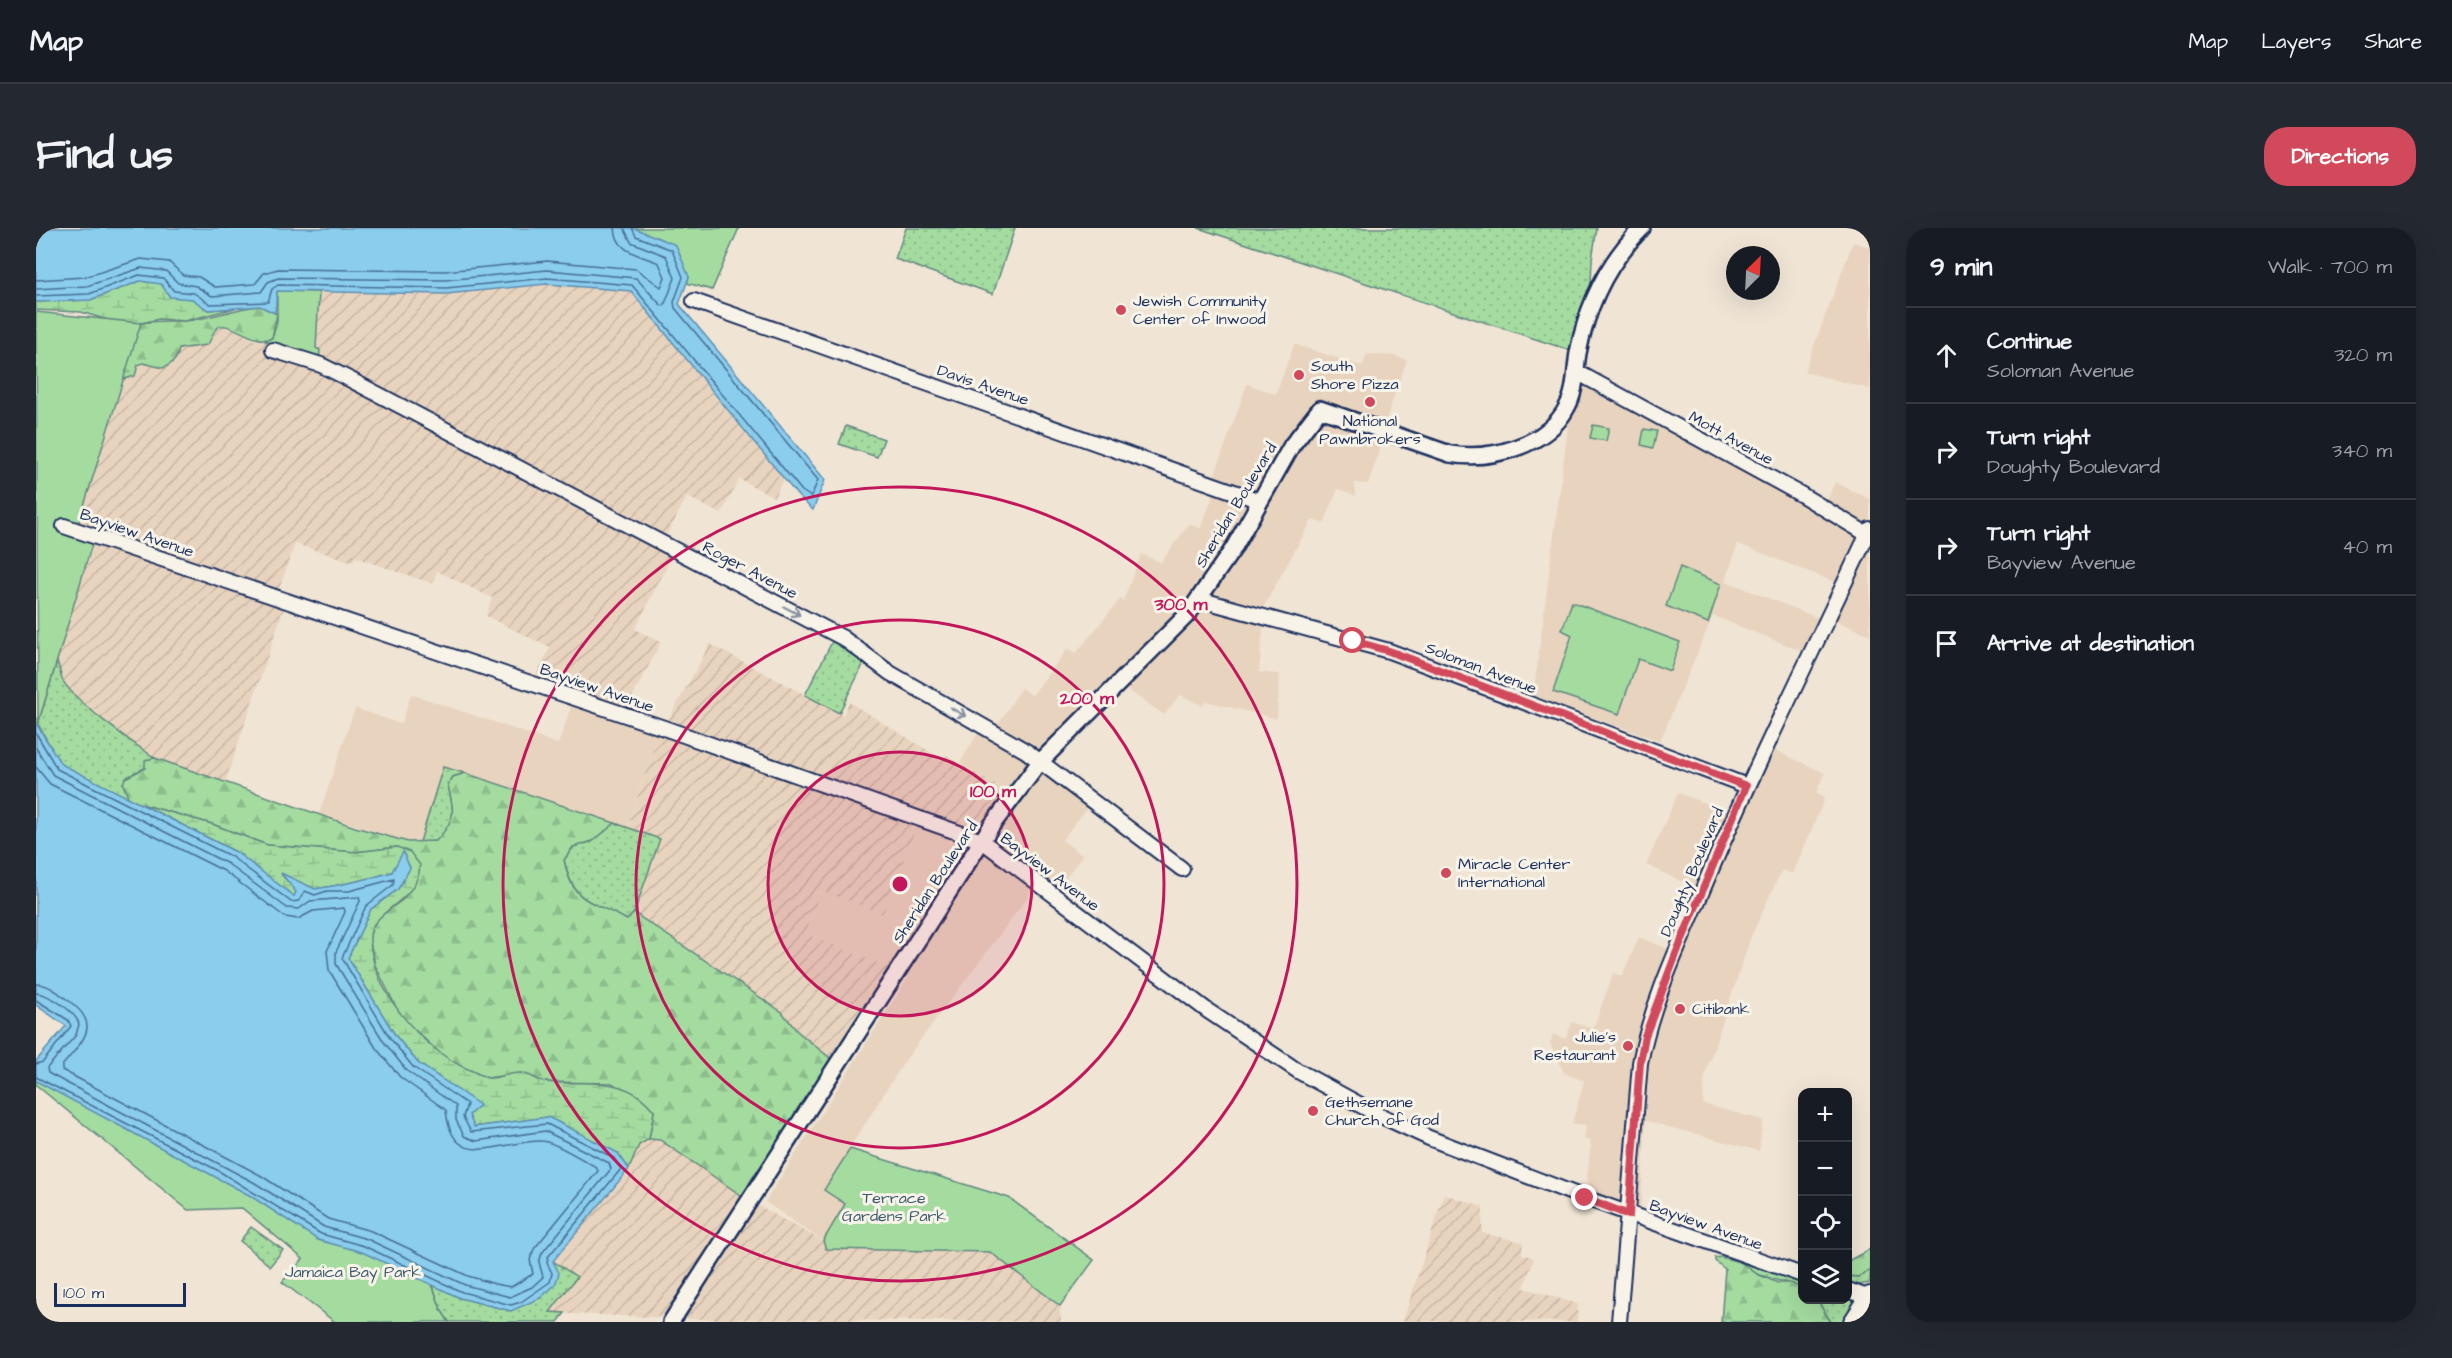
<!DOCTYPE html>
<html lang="en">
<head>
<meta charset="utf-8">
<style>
  body { margin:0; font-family:"Architects Daughter",sans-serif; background:#242831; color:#f1f3f6 }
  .controls { position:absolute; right:18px; bottom:18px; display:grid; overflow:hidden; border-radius:12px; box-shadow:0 6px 24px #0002 }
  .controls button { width:54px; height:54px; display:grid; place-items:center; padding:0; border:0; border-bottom:2px solid #363941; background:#171b24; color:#f1f3f6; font:30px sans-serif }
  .compass { position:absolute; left:1690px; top:18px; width:54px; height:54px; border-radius:50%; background:#171b24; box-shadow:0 6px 24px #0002; rotate:24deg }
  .scale { position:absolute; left:18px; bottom:15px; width:132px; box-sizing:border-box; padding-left:6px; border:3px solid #1b2f5e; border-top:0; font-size:16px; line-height:21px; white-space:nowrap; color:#1b2f5e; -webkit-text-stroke:4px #f7f3e8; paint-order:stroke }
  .stop { position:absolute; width:18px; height:18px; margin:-14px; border:4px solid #d1495b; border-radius:50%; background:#fff }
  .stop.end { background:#d1495b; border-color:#fff; box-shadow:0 2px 6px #0008 }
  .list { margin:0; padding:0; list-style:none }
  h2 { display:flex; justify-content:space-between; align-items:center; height:78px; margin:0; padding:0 24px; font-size:26px }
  h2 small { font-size:20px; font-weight:400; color:#9ea1a6 }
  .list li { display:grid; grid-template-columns:39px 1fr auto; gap:18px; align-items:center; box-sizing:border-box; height:96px; padding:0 24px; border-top:2px solid #363941 }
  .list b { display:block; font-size:22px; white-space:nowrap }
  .list p { margin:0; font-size:20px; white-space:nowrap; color:#9ea1a6 }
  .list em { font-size:20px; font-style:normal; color:#9ea1a6 }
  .icon { flex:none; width:33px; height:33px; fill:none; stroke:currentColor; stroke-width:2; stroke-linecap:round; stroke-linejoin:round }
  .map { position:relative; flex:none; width:1834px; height:1094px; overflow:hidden; border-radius:24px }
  header { display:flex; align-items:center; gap:36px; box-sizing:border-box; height:84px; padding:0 30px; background:#171b24; border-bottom:2px solid #363941 }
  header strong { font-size:28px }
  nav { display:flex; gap:33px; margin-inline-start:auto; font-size:21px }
  .intro { display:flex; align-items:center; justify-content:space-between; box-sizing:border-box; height:144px; padding:0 36px }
  h1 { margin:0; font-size:42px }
  .button { padding:15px 27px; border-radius:24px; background:#d1495b; color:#fff; font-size:21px; font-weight:700 }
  main { display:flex; gap:36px; padding:0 36px }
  aside { flex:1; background:#171b24; border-radius:24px; box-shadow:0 6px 24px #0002 }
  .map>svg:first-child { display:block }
  .built { fill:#e8d4be }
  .industrial { fill:url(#industrial-furrows) }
  .grass { fill:url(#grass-dots); stroke:#60867f; stroke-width:1.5 }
  .forest { fill:url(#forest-firs); stroke:#60867f; stroke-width:1.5 }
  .wetland { fill:url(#wetland-marsh); stroke:#60867f; stroke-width:1.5 }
  .park { fill:#a4dca0; stroke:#60867f; stroke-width:1.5 }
  .water { fill:#8acdec; stroke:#5e8eb3; stroke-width:1.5 }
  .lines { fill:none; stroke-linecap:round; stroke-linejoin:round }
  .shore { stroke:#476e97; stroke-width:1.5 }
  .secondary-casing { stroke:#1b2f5e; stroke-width:18 }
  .primary-casing { stroke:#1b2f5e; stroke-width:20 }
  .highway-casing { stroke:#1b2f5e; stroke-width:22 }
  .secondary { stroke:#f7f3e8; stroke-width:14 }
  .primary { stroke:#f7f3e8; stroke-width:15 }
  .highway { stroke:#f7f3e8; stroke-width:18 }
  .oneway { stroke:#8991a3 }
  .route { stroke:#d1495b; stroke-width:8 }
  .ring { fill:none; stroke:#c2185b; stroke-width:3 }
  .poi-dot { fill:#d1495b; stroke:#f7f3e8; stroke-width:2 }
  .labels { text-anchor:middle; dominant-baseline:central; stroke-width:6; stroke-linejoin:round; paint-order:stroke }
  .poi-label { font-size:16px; fill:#1b2f5e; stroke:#f7f3e8; text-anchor:start }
  .street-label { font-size:16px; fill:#1b2f5e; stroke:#f7f3e8 }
  .park-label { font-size:16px; fill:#3d5a6e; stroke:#f7f3e8 }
  .centre { fill:#c2185b; stroke:#f7f3e8; stroke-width:3 }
  .ring-label { font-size:18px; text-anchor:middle; font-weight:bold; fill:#c2185b; stroke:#f7f3e8; stroke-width:6; stroke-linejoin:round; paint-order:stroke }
</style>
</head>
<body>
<header>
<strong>Map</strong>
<nav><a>Map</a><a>Layers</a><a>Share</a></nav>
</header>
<div class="intro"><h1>Find us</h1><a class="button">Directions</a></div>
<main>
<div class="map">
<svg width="1834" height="1094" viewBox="0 0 1834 1094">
  <defs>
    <pattern id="industrial-furrows" width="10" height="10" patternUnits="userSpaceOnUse" patternTransform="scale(1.5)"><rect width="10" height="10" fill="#e8d4be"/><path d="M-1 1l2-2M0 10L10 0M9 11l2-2" fill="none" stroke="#c6b6a6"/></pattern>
    <pattern id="grass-dots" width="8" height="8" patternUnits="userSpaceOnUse" patternTransform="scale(1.5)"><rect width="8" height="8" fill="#a4dca0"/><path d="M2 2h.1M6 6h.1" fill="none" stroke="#8dbd8c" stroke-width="1.8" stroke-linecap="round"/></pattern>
    <pattern id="forest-firs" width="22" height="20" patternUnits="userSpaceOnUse" patternTransform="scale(1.5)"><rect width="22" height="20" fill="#a4dca0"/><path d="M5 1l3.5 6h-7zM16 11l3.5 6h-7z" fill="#8dbd8c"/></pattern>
    <pattern id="wetland-marsh" width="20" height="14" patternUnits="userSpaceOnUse" patternTransform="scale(1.5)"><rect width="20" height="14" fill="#a4dca0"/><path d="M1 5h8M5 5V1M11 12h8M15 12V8" fill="none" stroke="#8dbd8c"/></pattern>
  </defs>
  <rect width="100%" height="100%" fill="#f0e5d5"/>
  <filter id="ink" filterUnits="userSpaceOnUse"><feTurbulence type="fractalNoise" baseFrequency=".0167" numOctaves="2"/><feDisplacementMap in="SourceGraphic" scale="12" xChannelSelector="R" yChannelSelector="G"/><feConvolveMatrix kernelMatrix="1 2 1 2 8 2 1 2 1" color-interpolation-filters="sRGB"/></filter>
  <g filter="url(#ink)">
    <path class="built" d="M1817,14L1834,19V161L1768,144Z
      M1258,116L1326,138L1331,126L1360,128L1371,132L1346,203L1350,205L1332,256L1319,255L1320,268L1302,261L1288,296L1276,292L1223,387L1228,389L1223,444L1244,446L1241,491L1169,473L1167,478L1144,467L1128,487L1086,458L1004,537L1055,575L1026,612L1047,627L1015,669L1000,658L868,834L788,961L809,976L787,1013L729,974L873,748L770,706L785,662L883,592L967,562L924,535L945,500L956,506L985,460L996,467L1032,420L1040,425L1085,370L1087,373L1105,326L1125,334L1153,296L1165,300L1180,259L1175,257L1211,156L1240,166Z
      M1539,143L1831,306L1806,357L1702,316L1690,353L1790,393L1773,426L1677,388L1624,513L1497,469Z
      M1799,254L1834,271V296L1831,302L1789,277Z
      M1834,309V407L1793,390Z
      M375,466L522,516L538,470L629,501L619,516L591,599L408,539L384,614H372L283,586L319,480L365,496Z
      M1728,517L1789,545L1780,565L1789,570L1757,646L1746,642L1715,709L1669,847L1667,876L1727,892L1723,923L1610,893L1604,990L1553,971L1551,950L1555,913L1548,911L1550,897L1536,896L1548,853L1528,845L1514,815L1517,806L1529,811L1536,794L1557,801L1577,745L1586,748L1603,709L1637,723L1664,662L1610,637L1642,565L1696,585Z"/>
    <path class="industrial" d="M511,56L595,63L748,251L738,269L703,251L685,286L651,269L626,316L639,323L599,401L625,414L587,487L495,457L514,420L450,388L456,370L401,343L397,356L319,329L317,334L259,316L240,370L250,374L189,555L119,530L86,509L35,464L26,451L21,433L59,307L41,300L88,151L94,150L102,137L108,135L127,140L135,136L141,129L143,121L167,118L175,113L181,100L191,98L218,112L229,113L283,132L280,120L283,64L410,66Z
      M674,416L807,487L813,474L906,531L910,527L968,562L931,609L883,592L847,686L785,662L770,706L862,743L800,835L761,803L746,784L598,685L624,612L591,599L619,516Z
      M613,911L624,912L712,972L787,1013L790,1021L954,1024L1024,1078L1025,1094L657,1091L514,1085L540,1049L517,1033L593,941L603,917Z
      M1408,966L1447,979L1446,1005L1487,1014L1486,1026L1498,1030L1488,1060L1542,1076L1541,1094L1367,1093Z"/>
    <path class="grass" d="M870,0H979L957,66L859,31Z
      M1162,0H1561L1556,31L1554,80L1542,125Z
      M810,198L848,211L841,229L803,216Z
      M799,408L831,429L803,485L769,467Z
      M21,433C23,438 24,445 26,451C36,472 98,516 119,530L110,532L109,540L98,545L87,556L93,571L24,536L2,496Z
      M407,539L429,545L417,549L412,557C418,585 422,590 401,613L384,614Z
      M579,595L624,611L598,685L591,692C555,672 537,676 528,632L537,619L557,613Z
      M215,999L247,1022L234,1038L204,1013Z
      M517,1033L541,1049L514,1084L529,1085L522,1094H413L405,1082L396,1055L424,1070L475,1083Z
      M1704,1034L1766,1053V1060L1721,1046Z
      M1834,1042V1055L1822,1057L1812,1054V1048L1822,1049Z
      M1812,1067L1821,1078L1815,1094H1795L1784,1077L1785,1072H1812Z"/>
    <path class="forest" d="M224,78L241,86L236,110C216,118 193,90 181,100C176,104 176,112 171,117L143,121C141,131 137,136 127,140L107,135L102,137L99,148L88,151L86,148L105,95C120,92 133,93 148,93C174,91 198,80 224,78Z
      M119,530L319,599L372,614L400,613C421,590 418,585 412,557L417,549L429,545L579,595L557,613L537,619L528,632C537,677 554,671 591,692L598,685L746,784L761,803L800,835L712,972L624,912L613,911L618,883L576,855L507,854L486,845L451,850L410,831L365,789L339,737L333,710L339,692L369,670L361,619L320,624L231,617L176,596L105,576L93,571L87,556L89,550L109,540V532Z
      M1834,1021V1042L1822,1049L1812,1048V1033Z
      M1685,1029L1704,1034L1721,1046L1742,1055H1755L1766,1060V1072H1785L1784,1077L1795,1094H1685L1689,1041L1679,1033V1030Z"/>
    <path class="wetland" d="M104,53L125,55L134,69L156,70L172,82L199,80L149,93L123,91L105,95L72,92L45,84L0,82V74L54,72Z
      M105,576L176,596L231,617L320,624L361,619L374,624L384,637C382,677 332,681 334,712C337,764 386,820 431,841C438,843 446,849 452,850C463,850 474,845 484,845C493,845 501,853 510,854C551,858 589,845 618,883L613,911L603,917L593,941L582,925L512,889L438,899L433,887L443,877L382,835L359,807L312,730L335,681L362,661L374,640L367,625L356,644C330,652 305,657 279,661L245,646L261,664L258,669L200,624Z"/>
    <path class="park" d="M598,0H703L676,62L651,55L653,49Z
      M241,63L283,64L280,120L284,122L283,132L229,113L236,110L241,95Z
      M0,84L105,95L41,300L59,306L2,496Z
      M1557,197L1573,200L1570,213L1554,210Z
      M1608,201L1621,203L1617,220L1605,217Z
      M1644,339L1685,356L1672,395L1630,378Z
      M1536,374L1644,414L1634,443L1602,431L1583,486L1517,464L1536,407L1526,402Z
      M0,834L386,1027L405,1082L413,1094H299L246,1054L267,1031L206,980L152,982L0,857Z
      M814,921L973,970L1058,1032L1024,1078L954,1024L790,1021L787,1013L809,976L788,962Z"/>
    <path class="water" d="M0,0H598L640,17L653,49L643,76L789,252L777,282L762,268L595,63L511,56L410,66L241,63L239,85L224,78L172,82L156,71L134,69L125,56L104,53L54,72L0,74Z
      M0,495L25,536L200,624L258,668L260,664L245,645L279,661C305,657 330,652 356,644L367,624L374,640L362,661L335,681L312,730L359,807L382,835L444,877L433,887L438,899L512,889L582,925L593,941L517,1033L523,1045L519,1057L504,1070L475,1083L424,1070L326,1024L282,1012L213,967L0,853V833L30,798L0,777Z"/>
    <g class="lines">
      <path class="shore" d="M0,52L49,49L105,31L133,34L147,47L163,49L179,59L219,56L228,45L242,41L409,43L511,33L600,41L625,59L629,49L623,35C605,27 580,25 579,0
        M0,61L51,58L105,40L130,43L142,55L160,58L176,68L225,64L232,54L242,50L409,52L511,42L600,50L625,77L628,78L639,50L630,28L595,14L588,0
        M0,68L53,66L103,47L127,50L138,63L158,65L174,76L232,74L236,61L242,57L410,60L511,50L596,57L766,263L775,269L782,252L639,80L638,74L647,49L636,22L600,8L596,0
        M0,505L21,541L196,629L255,674L263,673L269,663L279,667L291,663H313L358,651L357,657L330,678L306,730L354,810L377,839L431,876L427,889L435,904L511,896L578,930L585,941L512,1029L511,1035L516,1045L514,1054L485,1074L475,1077L426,1064L328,1018L285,1006L181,942L0,849
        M0,520L17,547L192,636L251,680L263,681L274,673L323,669L324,673L300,724V736L348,814L371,843L420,878V892L428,908L440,913L509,903L573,935L575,941L506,1025L503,1034L507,1049L496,1059L474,1069L429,1057L331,1011L288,999L219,955L12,845L11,840L40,807L43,796C39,783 13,766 0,765
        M0,539L14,556L188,643L249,689L262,691L277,683L308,680L309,684L291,723L293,742L340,820L364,849L410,882C416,946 465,912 506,913C518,913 548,933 560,939L562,943L498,1021L494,1032L497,1046L475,1059L459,1056L432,1048L335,1003L292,991L224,947L26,842V838C49,810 67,796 29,770C20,763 12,756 0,756
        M0,772L32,792L35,798L7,834L0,836"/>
      <g class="secondary-casing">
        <path id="secondary" d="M658,73L1224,273
          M237,122L285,137L315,152L807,410L854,445L990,523L1146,641
          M1539,143L1766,267L1834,308
          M28,298L628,500L946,613L1172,783L1262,843L1339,885L1393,910L1549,970L1766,1047
          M1162,371L1353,423L1711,558
          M1812,1062L1834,1070
          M1583,1094L1604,835C1615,777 1641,722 1664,668C1716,543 1777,423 1834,301"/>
      </g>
      <g class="primary-casing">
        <path id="primary" d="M635,1094L956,597L1004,534L1152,386L1197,321L1256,217L1284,181L1414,226C1454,233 1511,218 1531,179C1540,163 1539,143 1542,125C1551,78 1572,34 1606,0"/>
      </g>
      <g class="highway-casing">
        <path id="highway" d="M1817,1094L1834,1068"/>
      </g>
      <use href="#secondary" class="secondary"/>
      <use href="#primary" class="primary"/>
      <use href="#highway" class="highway"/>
    </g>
    <defs><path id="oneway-shaft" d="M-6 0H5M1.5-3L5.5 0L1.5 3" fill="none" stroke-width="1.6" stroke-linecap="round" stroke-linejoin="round" transform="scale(1.5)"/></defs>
    <g class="oneway">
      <use href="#oneway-shaft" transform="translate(756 383) rotate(28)"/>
      <use href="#oneway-shaft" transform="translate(922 484) rotate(30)"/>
    </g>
  </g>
  <g class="lines" filter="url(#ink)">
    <path class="route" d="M1317,413L1353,423L1710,558L1640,726L1609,808L1604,834L1593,987L1549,970"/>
  </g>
  <circle cx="864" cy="656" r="132" fill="#c2185b" fill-opacity=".12"/>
  <g class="ring">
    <circle cx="864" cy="656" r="132"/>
    <circle cx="864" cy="656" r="264"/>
    <circle cx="864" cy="656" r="397"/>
  </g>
  <g class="poi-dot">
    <circle cx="1085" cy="82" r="6"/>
    <circle cx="1263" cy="147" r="6"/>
    <circle cx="1334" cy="174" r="6"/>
    <circle cx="1410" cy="645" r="6"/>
    <circle cx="1644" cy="781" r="6"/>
    <circle cx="1592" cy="818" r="6"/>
    <circle cx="1277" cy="883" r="6"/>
  </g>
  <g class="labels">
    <g class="poi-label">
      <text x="1097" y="73">Jewish Community<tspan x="1097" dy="18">Center of Inwood</tspan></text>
      <text x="1275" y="138">South<tspan x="1275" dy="18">Shore Pizza</tspan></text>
      <text x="1334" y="193" text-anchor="middle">National<tspan x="1334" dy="18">Pawnbrokers</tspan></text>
      <text x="1422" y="636">Miracle Center<tspan x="1422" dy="18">International</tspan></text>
      <text x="1656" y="781">Citibank</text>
      <text x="1580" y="809" text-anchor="end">Julie's<tspan x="1580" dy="18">Restaurant</tspan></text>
      <text x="1289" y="874">Gethsemane<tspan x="1289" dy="18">Church of God</tspan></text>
    </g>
    <g class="street-label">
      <text transform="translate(947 157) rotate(19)">Davis Avenue</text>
      <text transform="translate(1695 210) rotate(29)">Mott Avenue</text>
      <text transform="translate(1200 277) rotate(-59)">Sheridan Boulevard</text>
      <text transform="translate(101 305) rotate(19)">Bayview Avenue</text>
      <text transform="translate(714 342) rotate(28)">Roger Avenue</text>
      <text transform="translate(1445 440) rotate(21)">Soloman Avenue</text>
      <text transform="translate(561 460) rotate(19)">Bayview Avenue</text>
      <text transform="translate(1014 644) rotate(37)">Bayview Avenue</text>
      <text transform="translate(1656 644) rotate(-67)">Doughty Boulevard</text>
      <text transform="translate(899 654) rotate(-57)">Sheridan Boulevard</text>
      <text transform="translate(1670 997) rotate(20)">Bayview Avenue</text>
    </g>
    <g class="park-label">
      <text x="858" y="970">Terrace<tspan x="858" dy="18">Gardens Park</tspan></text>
      <text x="317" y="1044">Jamaica Bay Park</text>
    </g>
  </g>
  <circle cx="864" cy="656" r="9" class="centre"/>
  <g class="ring-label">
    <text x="1145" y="382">300 m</text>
    <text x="1051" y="476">200 m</text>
    <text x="957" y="569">100 m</text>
  </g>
</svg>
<div class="controls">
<button>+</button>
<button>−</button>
<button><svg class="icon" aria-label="locate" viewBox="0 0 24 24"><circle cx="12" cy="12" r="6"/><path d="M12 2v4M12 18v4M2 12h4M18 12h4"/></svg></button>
<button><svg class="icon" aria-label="layers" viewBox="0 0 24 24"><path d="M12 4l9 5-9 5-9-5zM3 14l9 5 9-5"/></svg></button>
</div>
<svg class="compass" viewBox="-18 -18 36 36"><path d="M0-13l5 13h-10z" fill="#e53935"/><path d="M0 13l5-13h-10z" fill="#9ea1a6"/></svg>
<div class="scale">100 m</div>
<div class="stop" style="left:1317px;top:413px"></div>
<div class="stop end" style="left:1549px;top:970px"></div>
</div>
<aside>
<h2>9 min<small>Walk · 700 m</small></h2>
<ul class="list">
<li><svg class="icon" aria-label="ahead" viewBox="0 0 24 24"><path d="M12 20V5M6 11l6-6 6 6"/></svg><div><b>Continue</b><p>Soloman Avenue</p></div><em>320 m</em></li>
<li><svg class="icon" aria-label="right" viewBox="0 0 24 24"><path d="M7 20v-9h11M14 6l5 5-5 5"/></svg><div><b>Turn right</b><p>Doughty Boulevard</p></div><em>340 m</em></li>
<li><svg class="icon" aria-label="right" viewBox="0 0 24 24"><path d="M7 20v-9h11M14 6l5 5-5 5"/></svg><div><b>Turn right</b><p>Bayview Avenue</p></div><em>40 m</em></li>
<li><svg class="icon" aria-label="arrive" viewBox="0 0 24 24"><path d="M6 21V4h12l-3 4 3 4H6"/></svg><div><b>Arrive at destination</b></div></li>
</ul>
</aside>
</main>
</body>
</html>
